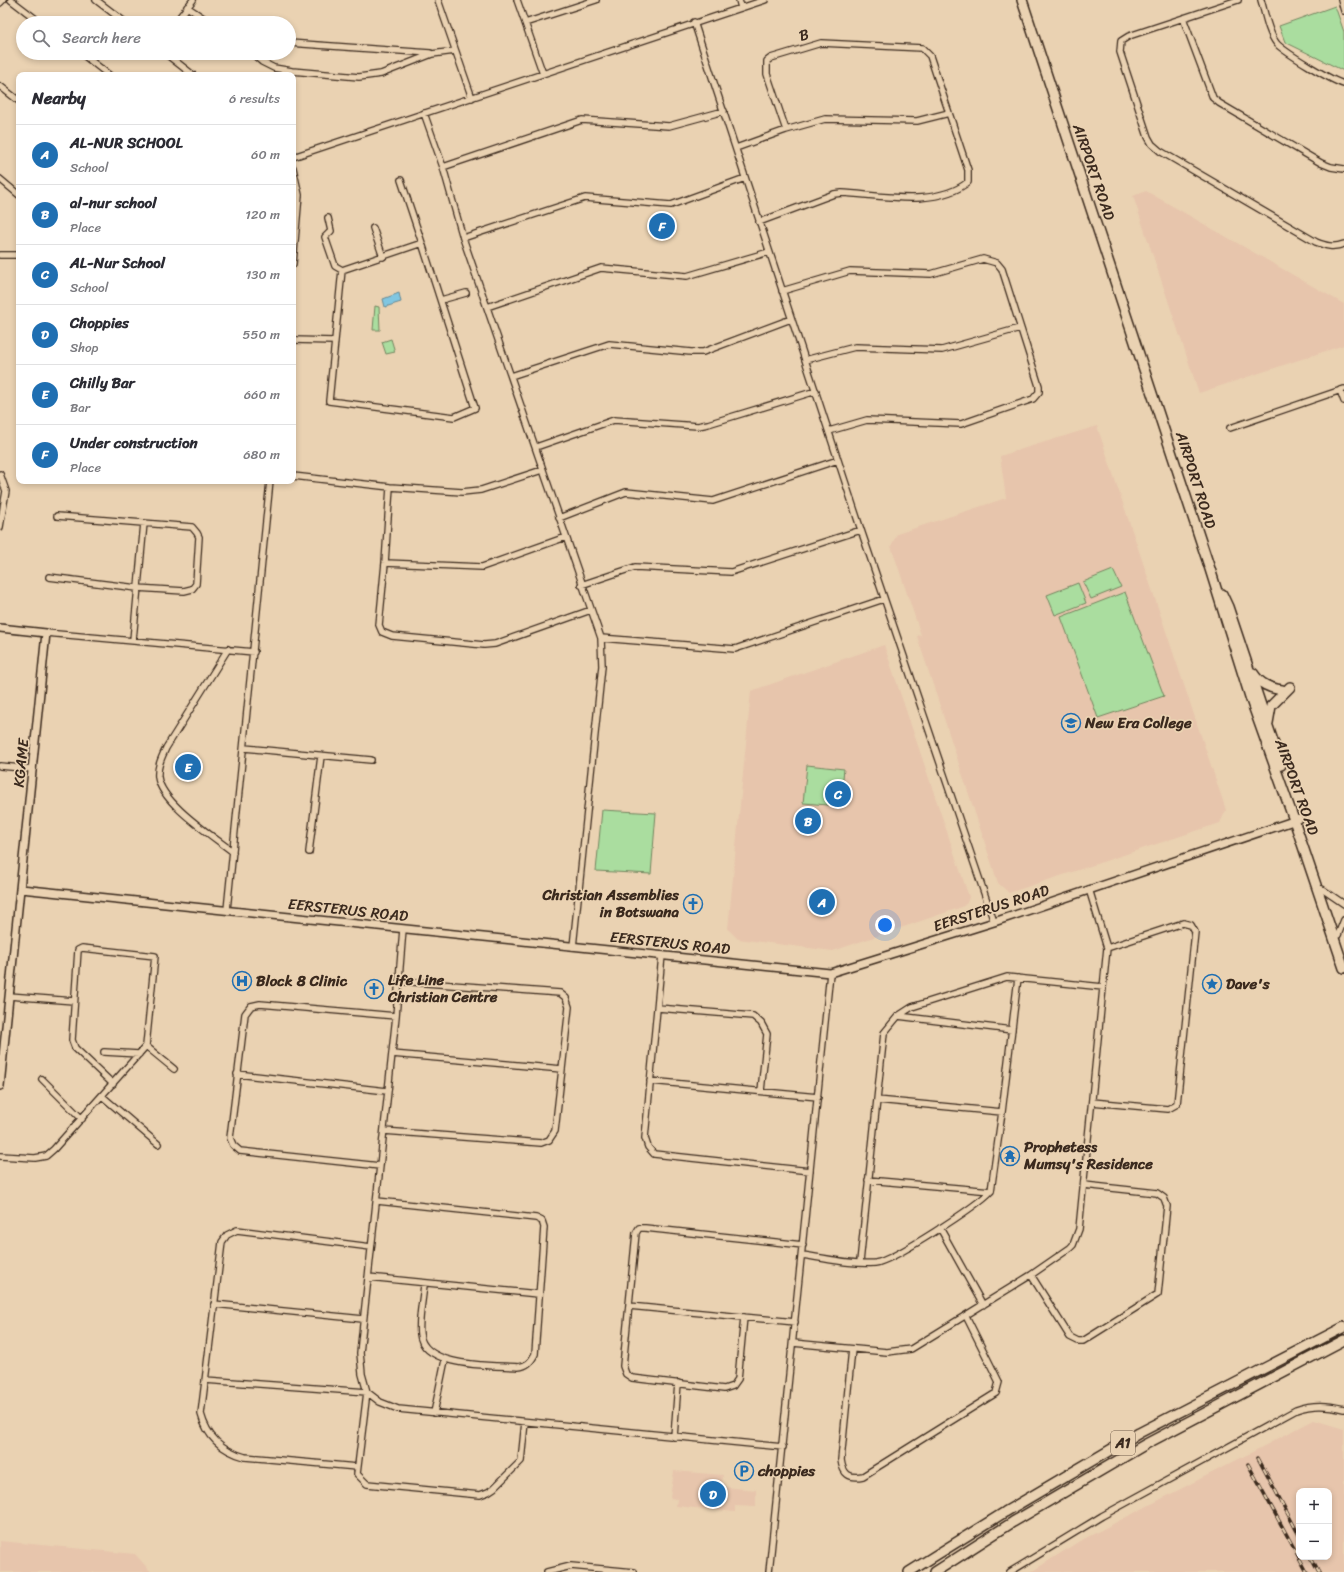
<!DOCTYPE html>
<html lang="en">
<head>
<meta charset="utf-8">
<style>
  body { margin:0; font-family:Sriracha,sans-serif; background:#f2f2f3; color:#2b2b33 }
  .controls { position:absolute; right:12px; bottom:12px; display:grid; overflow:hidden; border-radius:8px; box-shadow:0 2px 6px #0003 }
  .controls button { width:36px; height:36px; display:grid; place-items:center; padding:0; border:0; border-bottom:1px solid #e1e1e2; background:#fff; color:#2b2b33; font:20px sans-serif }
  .you { position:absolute; left:885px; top:925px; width:14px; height:14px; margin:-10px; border:3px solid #fff; border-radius:50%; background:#1a73e8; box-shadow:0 0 0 6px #1a73e833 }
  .badge { display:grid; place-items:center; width:26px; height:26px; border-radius:50%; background:#1f6fb2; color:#fff; font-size:13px; font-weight:700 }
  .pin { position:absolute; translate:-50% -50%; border:2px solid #fff; box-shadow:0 1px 4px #0006 }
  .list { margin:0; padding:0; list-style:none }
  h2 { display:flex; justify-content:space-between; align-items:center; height:52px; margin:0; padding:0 16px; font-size:17px }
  h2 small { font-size:13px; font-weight:400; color:#7c7c81 }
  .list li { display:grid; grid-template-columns:26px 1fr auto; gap:12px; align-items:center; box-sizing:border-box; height:60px; padding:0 16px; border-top:1px solid #e1e1e2 }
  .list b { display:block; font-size:15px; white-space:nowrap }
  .list p { margin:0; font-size:13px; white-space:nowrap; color:#7c7c81 }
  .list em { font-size:13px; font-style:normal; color:#7c7c81 }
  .icon { flex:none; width:22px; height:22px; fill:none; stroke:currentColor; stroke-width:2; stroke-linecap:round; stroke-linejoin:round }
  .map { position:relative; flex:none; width:1344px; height:1572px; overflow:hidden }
  .search { position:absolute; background:#fff; box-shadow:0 2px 6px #0003; left:16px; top:16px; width:280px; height:44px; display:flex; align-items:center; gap:10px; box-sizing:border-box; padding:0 14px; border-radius:22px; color:#7c7c81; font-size:15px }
  .panel { position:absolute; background:#fff; box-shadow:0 2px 6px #0003; left:16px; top:72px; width:280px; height:412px; border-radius:8px }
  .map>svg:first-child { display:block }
  .built { fill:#e7c5ac; fill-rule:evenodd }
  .green { fill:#aadd9f; stroke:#72845e }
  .water { fill:#80c6e1; stroke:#648893 }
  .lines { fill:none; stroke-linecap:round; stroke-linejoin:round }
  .minor-casing { stroke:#3b2a1e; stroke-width:8 }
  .tertiary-casing { stroke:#3b2a1e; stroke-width:10 }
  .primary-casing { stroke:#3b2a1e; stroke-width:12 }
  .trunk-casing { stroke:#3b2a1e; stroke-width:12 }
  .minor { stroke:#ead2b2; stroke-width:5.5 }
  .tertiary { stroke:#ead2b2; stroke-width:7 }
  .primary { stroke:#ead2b2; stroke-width:9 }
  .trunk { stroke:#ead2b2; stroke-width:9 }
  .rail-casing { stroke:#3b2a1e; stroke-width:3.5 }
  .rail { stroke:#ead2b2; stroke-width:2; stroke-dasharray:6; stroke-linecap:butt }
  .labels { text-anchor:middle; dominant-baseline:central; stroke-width:3.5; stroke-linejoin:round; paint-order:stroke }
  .shield { fill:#ead2b2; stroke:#705c4a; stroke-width:1 }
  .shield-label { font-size:14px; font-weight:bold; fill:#3b2a1e }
  .street-label { font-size:15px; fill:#3b2a1e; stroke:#ead2b2 }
  .poi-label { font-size:15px; font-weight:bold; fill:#3b2a1e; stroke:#ead2b2; text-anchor:start }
</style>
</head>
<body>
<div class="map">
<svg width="1344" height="1572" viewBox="0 0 1344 1572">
  <rect width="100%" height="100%" fill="#ead2b2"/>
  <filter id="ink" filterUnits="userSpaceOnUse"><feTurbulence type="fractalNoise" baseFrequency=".025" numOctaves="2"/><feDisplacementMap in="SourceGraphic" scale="8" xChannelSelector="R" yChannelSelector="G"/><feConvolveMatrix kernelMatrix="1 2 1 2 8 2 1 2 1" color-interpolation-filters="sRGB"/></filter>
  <g filter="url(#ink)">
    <path class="built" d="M1146,191L1344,304V345L1199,393L1133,196Z
      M1097,426L1226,810L1220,823L1009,893L998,883L917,636L921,635L891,546L897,534L1006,498L1000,456Z
      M884,645L969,897L967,903L962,907L833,951L738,939L728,929L751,691Z
      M1314,1420L1344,1429V1572H1031L1078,1542ZM1299,1491H1329V1557H1299Z
      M674,1471L723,1475L722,1484H725V1487L756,1490V1507L735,1506V1512L676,1506L677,1499L670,1498Z
      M0,1541L135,1554L151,1572H0Z"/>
    <path class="green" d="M1335,6L1344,32V71L1285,42L1279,26Z
      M375,306L379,307L380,330H373Z
      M391,339L395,352L386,354L382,342Z
      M1113,570L1121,587L1091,599L1083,582Z
      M1078,583L1086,603L1055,615L1047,595Z
      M1125,592L1164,696L1098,718L1061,617Z
      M807,765L844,769L840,806L803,803Z
      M602,810L656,813L651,874L596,871Z"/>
    <path class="water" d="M399,293L401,302L385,307L383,299Z"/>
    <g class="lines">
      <g class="minor-casing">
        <path id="minor" d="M11,0L41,23
          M96,0L126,23
          M438,0L472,98
          M517,0L543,74
          M739,0L741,8
          M1238,0L1129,36L1121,41L1120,52L1148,137L1152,144L1160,151L1316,242C1326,246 1333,248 1344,244
          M1261,0C1265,13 1268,33 1277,44C1286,53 1332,81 1344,84
          M1341,0L1344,11
          M0,3L3,0
          M187,7L211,23
          M1183,18L1213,98L1219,103L1321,163L1331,167L1344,169
          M694,22L861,530L994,922
          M175,23L193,0
          M525,23L596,0
          M289,43L430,53
          M81,53L109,75
          M165,53L193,75
          M252,53L262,62L274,68L292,71L359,77L381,74L432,54L455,51
          M0,86L19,101
          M424,113L443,167L463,238L601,638L602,666L573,947
          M736,148L786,130L825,119L917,121L949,113
          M293,157L765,0
          M443,167L582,120L669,126L724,111
          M293,168L299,195L293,264
          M0,179L19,195
          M401,180L422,243
          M328,218L331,231L325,237L335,266L342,270
          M759,222L834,194L842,193C880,195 936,208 968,182V170L930,56L922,48L821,43L771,58L767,61V74L786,130
          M373,228L383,257
          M463,238L585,198L671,205L745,178
          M422,243L475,408L454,417L329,401L342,270Z
          M0,255H19
          M782,291L850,271L931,274L983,259L997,263L1002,269L1039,386V392L1033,399L961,424L867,420L829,431
          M441,300L466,293
          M487,307L601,268L687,276L769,252
          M293,340L334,341
          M805,360L855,347L942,350L1020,328
          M511,376L609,344L691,352H703L791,319
          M1340,390L1344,401
          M1230,428L1344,389
          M536,447L614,420L698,426L708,424L816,391
          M0,474L6,491L0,527
          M293,476L390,487L462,492L481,490L542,470
          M390,487L385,563L379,625L382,632L392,636L484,645L495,644L591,610
          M559,518L626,492L713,501L838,460
          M385,563L482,567L566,537
          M49,577L137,588L184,591L192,589L196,584L199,537L197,533L192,527L57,516
          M581,585L635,567L731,572L861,530
          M46,633L254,652
          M601,638L735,649L884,599
          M133,640L144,523
          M228,649L166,748C162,757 157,766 158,777C161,803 213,836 233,852
          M244,748L371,760
          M0,766L33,769
          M309,852L321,756
          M1322,889L1344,904
          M227,910L270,481
          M403,929L396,1016L360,1353L362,1374L367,1392L380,1402L398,1409L783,1447
          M1338,935L1344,920
          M662,955L645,1138L648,1147L654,1154L810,1171
          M9,996L74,1001
          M658,1008L753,1016L761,1023L767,1034L761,1091
          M898,1016L1012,1030
          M146,1046L174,1069
          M104,1052L139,1054
          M392,1054L562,1069
          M237,1074L387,1091
          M42,1079L82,1119
          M650,1081L818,1097
          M102,1096L158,1144
          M877,1100L1002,1112
          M1092,1102L1168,1109L1177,1104L1195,932L1191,925L1183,923L1107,948
          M384,1131L541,1143L549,1140L555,1131L569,1007L566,998L560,993L399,981
          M0,1156L35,1158L46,1156L54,1149L146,1046L155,956L82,948L78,950L72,1040L75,1048L113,1084
          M380,1166L240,1151L233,1145L230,1138L245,1014L251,1006L260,1004L396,1016
          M868,1180L991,1191
          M377,1201L536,1218L542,1221L544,1227L535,1354C531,1362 527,1366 518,1367C492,1365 423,1368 420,1334C418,1320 423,1299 424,1284
          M940,1228L983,1305
          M802,1255C825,1258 851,1265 875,1263C893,1261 977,1206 991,1191L1002,1112L1018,978
          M860,1262L884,1033L898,1016L912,1007L1007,977L1103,987
          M1031,1275L1070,1337L1078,1341H1083L1158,1294L1167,1206L1164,1198L1157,1193L1084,1185
          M368,1277L538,1294
          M214,1304L363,1319
          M629,1306L795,1322
          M744,1317L738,1379L733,1386L724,1389L632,1378L626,1374L623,1366L636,1233L639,1228H645L803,1245
          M793,1343L887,1352L911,1349L1031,1275L1070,1248L1073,1245L1079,1229L1107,948L1089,889
          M852,1349L841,1460C843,1474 849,1479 863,1476L996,1393L999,1382L966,1316
          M205,1380L367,1392L357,1474L367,1484L480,1495L488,1492L494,1488L521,1461L525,1422
          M434,1413L445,1360
          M674,1437L678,1383
          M357,1467L245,1457C223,1451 207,1437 201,1414L222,1242L227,1235L237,1230L371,1247
          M547,1572L571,1566L634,1572
          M769,1572L830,973
          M1010,1572L1102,1516L1296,1410C1313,1404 1327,1405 1344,1409"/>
      </g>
      <g class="tertiary-casing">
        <path id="tertiary" d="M0,628L46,633L0,1086
          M21,889L830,973L994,922L1299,819"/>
      </g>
      <g class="primary-casing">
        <path id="primary" d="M1022,0L1210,569L1251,700L1294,820L1344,968
          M1222,594L1228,607L1281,765
          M1253,673C1260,684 1269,688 1282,690
          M1268,723L1271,706L1290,687"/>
      </g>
      <g class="trunk-casing">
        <path id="trunk" d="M909,1572L1005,1512L1139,1433L1344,1327
          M935,1572L1013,1522L1146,1444L1344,1340"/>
      </g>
      <use href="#minor" class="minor"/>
      <use href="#tertiary" class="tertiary"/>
      <use href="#primary" class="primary"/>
      <use href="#trunk" class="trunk"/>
      <g class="rail-casing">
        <path id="rail" d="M1258,1458L1299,1535
          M1248,1464L1307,1572
          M1311,1557L1319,1572"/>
      </g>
      <use href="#rail" class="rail"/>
    </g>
  </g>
  <defs>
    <g id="university-ring" transform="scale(1)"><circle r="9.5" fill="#ead2b2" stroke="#1f6fb2" stroke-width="1.5"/><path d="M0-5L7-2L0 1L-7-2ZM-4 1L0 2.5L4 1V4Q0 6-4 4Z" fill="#1f6fb2"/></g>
    <g id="church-ring" transform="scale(1)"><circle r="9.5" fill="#ead2b2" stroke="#1f6fb2" stroke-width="1.5"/><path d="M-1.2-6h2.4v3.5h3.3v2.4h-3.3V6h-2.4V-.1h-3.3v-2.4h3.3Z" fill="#1f6fb2"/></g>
    <g id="hospital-ring" transform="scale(1)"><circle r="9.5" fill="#ead2b2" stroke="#1f6fb2" stroke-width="1.5"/><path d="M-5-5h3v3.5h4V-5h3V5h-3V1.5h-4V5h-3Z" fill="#1f6fb2"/></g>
    <g id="sight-ring" transform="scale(1)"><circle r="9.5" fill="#ead2b2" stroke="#1f6fb2" stroke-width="1.5"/><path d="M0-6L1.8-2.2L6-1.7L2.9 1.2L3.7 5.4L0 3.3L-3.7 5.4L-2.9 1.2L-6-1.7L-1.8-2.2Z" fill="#1f6fb2"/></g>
    <g id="temple-ring" transform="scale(1)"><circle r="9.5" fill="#ead2b2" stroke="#1f6fb2" stroke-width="1.5"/><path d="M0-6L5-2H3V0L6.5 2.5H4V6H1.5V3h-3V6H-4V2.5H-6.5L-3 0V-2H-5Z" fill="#1f6fb2"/></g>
    <g id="parking-ring" transform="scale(1)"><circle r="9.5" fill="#ead2b2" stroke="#1f6fb2" stroke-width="1.5"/><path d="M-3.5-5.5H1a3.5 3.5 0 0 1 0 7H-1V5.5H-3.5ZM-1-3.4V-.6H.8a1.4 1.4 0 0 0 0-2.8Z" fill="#1f6fb2"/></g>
  </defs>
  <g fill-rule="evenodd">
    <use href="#university-ring" x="1071" y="723"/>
    <use href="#church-ring" x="693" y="904"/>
    <use href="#hospital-ring" x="242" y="981"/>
    <use href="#sight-ring" x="1212" y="984"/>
    <use href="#church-ring" x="374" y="989"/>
    <use href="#temple-ring" x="1010" y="1156"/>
    <use href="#parking-ring" x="744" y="1471"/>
  </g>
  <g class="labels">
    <rect class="shield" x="1111" y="1431" width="24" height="24" rx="3"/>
    <g class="shield-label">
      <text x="1123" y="1443">A1</text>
    </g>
    <g class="street-label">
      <text transform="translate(804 35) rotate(-16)">B</text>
      <text transform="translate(1094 172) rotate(71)">AIRPORT ROAD</text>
      <text transform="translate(1196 480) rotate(72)">AIRPORT ROAD</text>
      <text transform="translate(21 763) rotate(-84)">KGAME</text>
      <text transform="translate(1297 787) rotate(70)">AIRPORT ROAD</text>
      <text transform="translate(991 908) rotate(-18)">EERSTERUS ROAD</text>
      <text transform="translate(348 910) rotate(6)">EERSTERUS ROAD</text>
      <text transform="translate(670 943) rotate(6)">EERSTERUS ROAD</text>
    </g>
    <g class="poi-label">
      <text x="1085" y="723">New Era College</text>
      <text x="679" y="895" text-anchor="end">Christian Assemblies<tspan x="679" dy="17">in Botswana</tspan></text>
      <text x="388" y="980">Life Line<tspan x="388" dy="17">Christian Centre</tspan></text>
      <text x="256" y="981">Block 8 Clinic</text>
      <text x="1226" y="984">Dave's</text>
      <text x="1024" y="1147">Prophetess<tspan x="1024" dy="17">Mumsy's Residence</tspan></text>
      <text x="758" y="1471">choppies</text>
    </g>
  </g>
</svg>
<div class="controls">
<button>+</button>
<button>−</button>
</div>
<div class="you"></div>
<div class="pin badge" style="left:822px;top:902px">A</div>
<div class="pin badge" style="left:808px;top:821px">B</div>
<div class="pin badge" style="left:838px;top:794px">C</div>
<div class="pin badge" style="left:713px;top:1494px">D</div>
<div class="pin badge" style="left:188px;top:767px">E</div>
<div class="pin badge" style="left:662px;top:226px">F</div>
<div class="search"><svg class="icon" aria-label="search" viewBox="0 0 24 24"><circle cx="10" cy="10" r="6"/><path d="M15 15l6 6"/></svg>Search here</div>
<section class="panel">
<h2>Nearby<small>6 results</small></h2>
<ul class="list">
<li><span class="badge">A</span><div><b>AL-NUR SCHOOL</b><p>School</p></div><em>60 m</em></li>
<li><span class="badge">B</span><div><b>al-nur school</b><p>Place</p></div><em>120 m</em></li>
<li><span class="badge">C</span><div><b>AL-Nur School</b><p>School</p></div><em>130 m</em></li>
<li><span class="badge">D</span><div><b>Choppies</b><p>Shop</p></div><em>550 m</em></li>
<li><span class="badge">E</span><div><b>Chilly Bar</b><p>Bar</p></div><em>660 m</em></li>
<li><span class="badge">F</span><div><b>Under construction</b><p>Place</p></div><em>680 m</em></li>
</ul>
</section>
</div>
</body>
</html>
